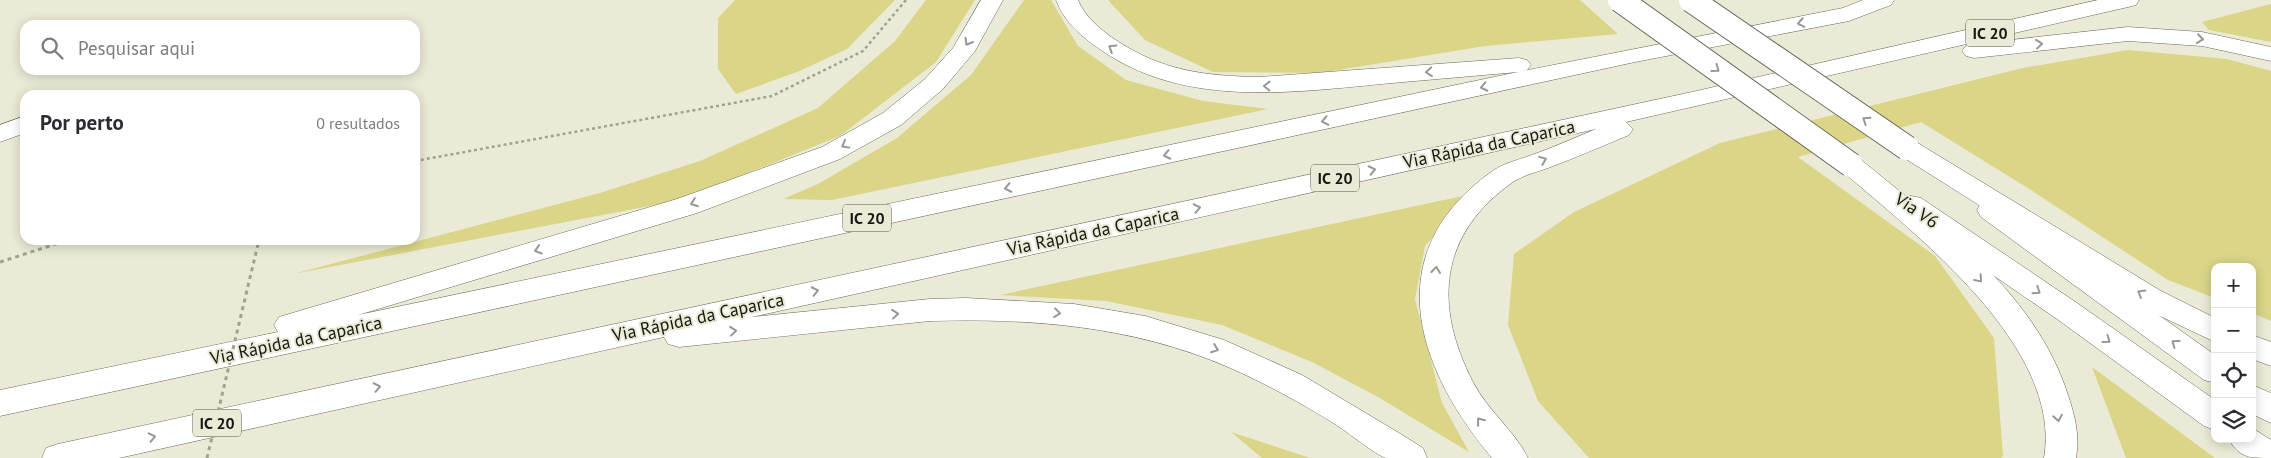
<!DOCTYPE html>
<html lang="pt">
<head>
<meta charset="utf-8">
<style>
  body { margin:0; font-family:"PT Sans",sans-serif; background:#f7f7f7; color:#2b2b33 }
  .controls { position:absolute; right:15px; bottom:15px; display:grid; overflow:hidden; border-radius:10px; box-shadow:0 2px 12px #0003 }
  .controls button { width:45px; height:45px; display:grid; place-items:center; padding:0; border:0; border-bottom:1px solid #e1e1e2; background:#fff; color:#2b2b33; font:25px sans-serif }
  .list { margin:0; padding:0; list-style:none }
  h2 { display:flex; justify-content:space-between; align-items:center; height:65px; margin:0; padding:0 20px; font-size:21px }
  h2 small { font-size:16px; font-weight:400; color:#7c7c81 }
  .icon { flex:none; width:28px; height:28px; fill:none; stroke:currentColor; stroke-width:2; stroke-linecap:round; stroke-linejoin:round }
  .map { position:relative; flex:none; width:2271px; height:458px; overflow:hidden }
  .search { position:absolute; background:#fff; box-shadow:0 2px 12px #0003; left:20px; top:20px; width:400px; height:55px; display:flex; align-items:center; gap:12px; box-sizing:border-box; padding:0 18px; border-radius:15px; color:#7c7c81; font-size:19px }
  .panel { position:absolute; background:#fff; box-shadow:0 2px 12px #0003; left:20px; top:90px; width:400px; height:155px; border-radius:15px }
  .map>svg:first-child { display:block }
  .green { fill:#dad587 }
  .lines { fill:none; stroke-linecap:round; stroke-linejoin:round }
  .street-casing { stroke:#696958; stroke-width:1 }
  .secondary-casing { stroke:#696958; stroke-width:1 }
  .highway-casing { stroke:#696958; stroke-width:1 }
  .path-far1 { stroke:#a2a192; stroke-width:2.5; stroke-dasharray:3 3; stroke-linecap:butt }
  .path { stroke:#a2a192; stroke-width:3; stroke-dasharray:4 4; stroke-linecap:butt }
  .street { fill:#fff; fill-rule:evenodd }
  .secondary { fill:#fff; fill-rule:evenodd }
  .highway { fill:#fff; fill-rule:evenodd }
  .secondary-bridge-casing { stroke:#696958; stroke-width:26; stroke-linecap:butt }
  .path-bridge { stroke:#a2a192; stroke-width:3; stroke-dasharray:4 4; stroke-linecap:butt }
  .secondary-bridge { stroke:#fff; stroke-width:24 }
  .oneway { stroke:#989794 }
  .labels { text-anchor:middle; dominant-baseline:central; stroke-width:4; stroke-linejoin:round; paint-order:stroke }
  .shield { fill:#eaead6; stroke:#58574d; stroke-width:1 }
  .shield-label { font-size:16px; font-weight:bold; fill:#191812 }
  .street-label { font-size:18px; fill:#191812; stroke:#eaead6 }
</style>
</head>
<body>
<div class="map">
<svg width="2271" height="458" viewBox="0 0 2271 458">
  <rect width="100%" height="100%" fill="#eaead6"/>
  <path class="green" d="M735,0H895L847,49L797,72L736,94L718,69V18Z
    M926,0H975L936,62L840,136L681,200L293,274L600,193L700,161L818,108L895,41Z
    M1024,0H1051L1078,46L1126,80L1203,101L1268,109L832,200L783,199L818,184L897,138L971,75Z
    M1108,0H1580L1618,34L1485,46L1320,73L1213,72L1145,40Z
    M2271,4V42L2209,30L2202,22Z
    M2128,50L2227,59L2271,71V321L2252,313V267H2215V298L2168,280L2031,190L1921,122L1798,157L1935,256L1994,338L2003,456L2001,458H1589L1538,401L1508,325L1514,254L1574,212L1720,143L2023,68Z
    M1472,194L1425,246L1415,299L1442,403L1469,452L1378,397L1312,362L1222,325L1106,301L1000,295Z
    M2092,367L2215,458H2126Z
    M1231,432L1310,458H1262Z"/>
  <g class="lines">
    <g class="street-casing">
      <path id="street" d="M25,116V133L0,142V125Z"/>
    </g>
    <g class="secondary-casing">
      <path id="secondary" d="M1911,196L1921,198L2077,303L2215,400V430L2204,426L2057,319L1901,212L1898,205L1901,198Z
        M1991,201L2001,203L2215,355V383L2204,380L1981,217L1977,210L1981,203Z
        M2252,385L2271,393V423L2252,414Z
        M2252,428L2271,440V458C2250,458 2239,458 2229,439H2252Z"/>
    </g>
    <g class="highway-casing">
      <path id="highway" d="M981,0H1003L975,51L943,89L901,125L840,159L697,213L358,315L1518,72C1476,76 1434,79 1392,83C1295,92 1186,109 1101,50C1082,37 1064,22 1056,0H1078C1085,17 1100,29 1114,39C1162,71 1204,76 1260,77L1519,58L1527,60L1531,65L1527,70L1523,71L1843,8L1863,0H1894L1891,5L1849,21L1635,62L0,416V390L278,332L274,325L279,317L677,199L822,147L883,113L925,79L953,48Z
        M2098,0H2139L2136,5L2128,7L1626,122L1633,129L1629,135C1602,146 1575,158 1548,168C1537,172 1524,175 1513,182C1439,234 1433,305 1473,382C1487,410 1515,431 1528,458H1492C1414,365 1378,251 1494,170C1505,163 1518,160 1529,156C1552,148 1574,138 1596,129L752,317L930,299L966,298L1074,304L1145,316L1224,340L1302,375L1399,433L1423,448L1427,458C1417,458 1395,458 1386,458C1376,455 1346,431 1335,424C1301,403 1265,383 1228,367C1133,326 1032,318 930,321L679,347L668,344L664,337L119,458H42L46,448L58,444L1692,92Z
        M2128,27L2202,32L2271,47V61L2202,46L2128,41L1974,58L1966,56L1962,51L1966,46L1974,44Z
        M1907,140L1916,142L2161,291L2215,318V342L2141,307L1898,154L1894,148L1898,142Z
        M1851,156L1860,159C1940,225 2035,292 2068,395C2075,416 2080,436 2076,458H2044C2063,347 1916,235 1842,171L1838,165L1842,159Z
        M2252,335L2271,342V366L2252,359Z"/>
    </g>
    <path class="path-far1" d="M415,161L772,96L863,51L906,0"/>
    <path class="path" d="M0,262L68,240"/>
    <use href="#street" class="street"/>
    <use href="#secondary" class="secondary"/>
    <use href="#highway" class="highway"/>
    <g class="secondary-bridge-casing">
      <path id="secondary-bridge" d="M1620,0L1851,165
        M1691,0L1907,148"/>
    </g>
    <path class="path-bridge" d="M207,458L259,240"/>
    <use href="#secondary-bridge" class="secondary-bridge"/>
  </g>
  <defs><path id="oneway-chevron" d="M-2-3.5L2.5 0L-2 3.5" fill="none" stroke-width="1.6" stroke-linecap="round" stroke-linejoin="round" transform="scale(1.25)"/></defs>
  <g class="oneway">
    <use href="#oneway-chevron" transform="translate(1801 23) rotate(169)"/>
    <use href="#oneway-chevron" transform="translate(2200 39) rotate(8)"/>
    <use href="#oneway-chevron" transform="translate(968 42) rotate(120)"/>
    <use href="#oneway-chevron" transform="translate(2039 44) rotate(-6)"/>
    <use href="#oneway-chevron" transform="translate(1112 48) rotate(-148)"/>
    <use href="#oneway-chevron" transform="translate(1716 69) rotate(36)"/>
    <use href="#oneway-chevron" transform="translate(1429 72) rotate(175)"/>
    <use href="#oneway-chevron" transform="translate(1267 86) rotate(-179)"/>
    <use href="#oneway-chevron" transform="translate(1484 87) rotate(168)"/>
    <use href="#oneway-chevron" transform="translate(1866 120) rotate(-146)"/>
    <use href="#oneway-chevron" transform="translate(1325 121) rotate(168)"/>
    <use href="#oneway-chevron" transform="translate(845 145) rotate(151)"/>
    <use href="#oneway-chevron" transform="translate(1167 155) rotate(168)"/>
    <use href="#oneway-chevron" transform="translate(1543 160) rotate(-22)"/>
    <use href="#oneway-chevron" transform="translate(1372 170) rotate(-12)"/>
    <use href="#oneway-chevron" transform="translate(1008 188) rotate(168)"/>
    <use href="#oneway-chevron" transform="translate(694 203) rotate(160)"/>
    <use href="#oneway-chevron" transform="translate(1197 208) rotate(-12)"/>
    <use href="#oneway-chevron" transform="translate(538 250) rotate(163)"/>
    <use href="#oneway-chevron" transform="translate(1436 270) rotate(-83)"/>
    <use href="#oneway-chevron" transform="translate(1979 279) rotate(49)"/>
    <use href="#oneway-chevron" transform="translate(815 291) rotate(-12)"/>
    <use href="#oneway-chevron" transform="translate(2037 291) rotate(34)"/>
    <use href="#oneway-chevron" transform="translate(2141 293) rotate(-149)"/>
    <use href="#oneway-chevron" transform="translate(1057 313) rotate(7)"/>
    <use href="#oneway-chevron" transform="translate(895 314) rotate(-6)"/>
    <use href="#oneway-chevron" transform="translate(733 331) rotate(-6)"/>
    <use href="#oneway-chevron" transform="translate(2107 340) rotate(36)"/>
    <use href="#oneway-chevron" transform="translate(2175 343) rotate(-144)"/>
    <use href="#oneway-chevron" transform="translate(1215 349) rotate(21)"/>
    <use href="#oneway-chevron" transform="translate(377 387) rotate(-12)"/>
    <use href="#oneway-chevron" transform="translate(2058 418) rotate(81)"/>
    <use href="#oneway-chevron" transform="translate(1480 421) rotate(-128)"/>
    <use href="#oneway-chevron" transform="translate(152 437) rotate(-13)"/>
  </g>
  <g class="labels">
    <g class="shield">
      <rect x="1966" y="19.5" width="48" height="27" rx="4"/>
      <rect x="1311" y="164.5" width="48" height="27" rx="4"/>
      <rect x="843" y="204.5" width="48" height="27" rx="4"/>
      <rect x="193" y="409.5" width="48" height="27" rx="4"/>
    </g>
    <g class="shield-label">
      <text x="1990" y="33">IC 20</text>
      <text x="1335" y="178">IC 20</text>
      <text x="867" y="218">IC 20</text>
      <text x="217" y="423">IC 20</text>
    </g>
    <g class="street-label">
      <text transform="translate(1489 144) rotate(-12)">Via Rápida da Caparica</text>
      <text transform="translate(1917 210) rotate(34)">Via V6</text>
      <text transform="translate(1093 231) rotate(-12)">Via Rápida da Caparica</text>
      <text transform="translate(698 317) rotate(-12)">Via Rápida da Caparica</text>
      <text transform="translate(296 340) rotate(-12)">Via Rápida da Caparica</text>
    </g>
  </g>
</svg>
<div class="controls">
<button>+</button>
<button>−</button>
<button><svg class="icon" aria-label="locate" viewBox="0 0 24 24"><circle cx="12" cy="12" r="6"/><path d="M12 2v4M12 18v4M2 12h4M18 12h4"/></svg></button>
<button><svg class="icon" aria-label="layers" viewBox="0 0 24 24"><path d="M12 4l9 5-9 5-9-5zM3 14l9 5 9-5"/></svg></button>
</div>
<div class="search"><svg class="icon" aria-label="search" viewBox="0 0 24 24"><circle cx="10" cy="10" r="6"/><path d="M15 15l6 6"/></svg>Pesquisar aqui</div>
<section class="panel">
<h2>Por perto<small>0 resultados</small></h2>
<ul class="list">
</ul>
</section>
</div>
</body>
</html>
